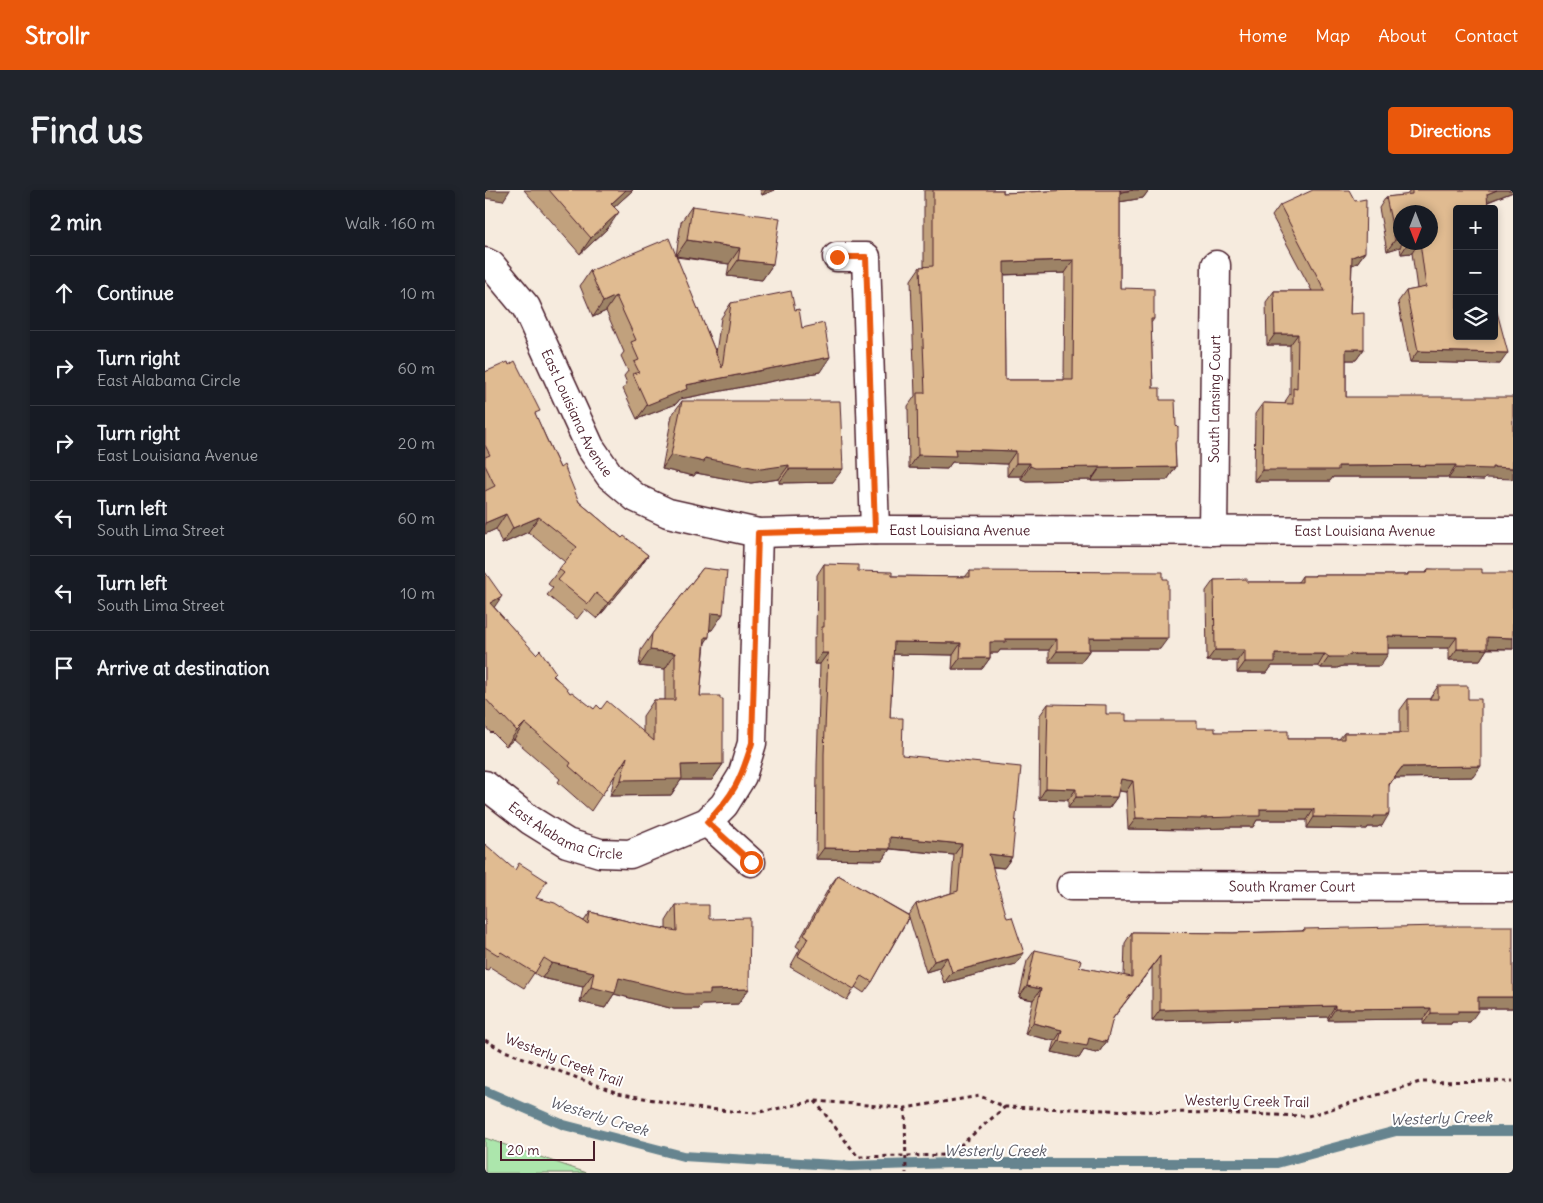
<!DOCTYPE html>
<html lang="en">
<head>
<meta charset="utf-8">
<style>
  body { margin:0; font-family:Delius,sans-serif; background:#20242c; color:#f1f3f6 }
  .controls { position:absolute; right:15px; top:15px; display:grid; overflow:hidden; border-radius:5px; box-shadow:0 2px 8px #0003 }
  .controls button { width:45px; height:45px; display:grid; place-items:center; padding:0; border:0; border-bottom:1px solid #363941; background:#171b24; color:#f1f3f6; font:25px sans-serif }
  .compass { position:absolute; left:908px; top:15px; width:45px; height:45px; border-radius:50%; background:#171b24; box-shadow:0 2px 8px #0003; rotate:180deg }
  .scale { position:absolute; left:15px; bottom:12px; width:95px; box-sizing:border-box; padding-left:5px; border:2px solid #4a1f2b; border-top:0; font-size:14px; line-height:18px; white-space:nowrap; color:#4a1f2b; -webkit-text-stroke:4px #fff; paint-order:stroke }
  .stop { position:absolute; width:15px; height:15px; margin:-11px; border:4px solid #ea580c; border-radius:50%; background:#fff }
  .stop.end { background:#ea580c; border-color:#fff; box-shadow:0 1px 5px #0008 }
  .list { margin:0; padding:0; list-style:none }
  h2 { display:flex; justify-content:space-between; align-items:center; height:65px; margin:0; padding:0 20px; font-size:21px }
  h2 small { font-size:16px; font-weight:400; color:#9ea1a6 }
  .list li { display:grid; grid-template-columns:32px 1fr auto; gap:15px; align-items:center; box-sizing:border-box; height:75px; padding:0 20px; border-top:1px solid #363941 }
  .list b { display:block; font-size:19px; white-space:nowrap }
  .list p { margin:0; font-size:16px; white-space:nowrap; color:#9ea1a6 }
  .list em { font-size:16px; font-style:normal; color:#9ea1a6 }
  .icon { flex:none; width:28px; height:28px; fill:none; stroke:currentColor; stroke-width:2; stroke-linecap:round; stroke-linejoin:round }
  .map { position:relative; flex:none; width:1028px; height:983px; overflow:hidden; border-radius:5px }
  header { display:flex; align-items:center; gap:30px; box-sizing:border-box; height:70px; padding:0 25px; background:#ea580c; color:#fff }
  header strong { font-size:24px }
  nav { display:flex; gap:28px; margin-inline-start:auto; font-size:18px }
  .intro { display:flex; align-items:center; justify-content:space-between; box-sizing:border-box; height:120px; padding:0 30px }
  h1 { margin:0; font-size:35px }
  .button { padding:12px 22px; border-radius:5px; background:#ea580c; color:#fff; font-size:18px; font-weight:700 }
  main { display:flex; gap:30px; padding:0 30px }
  aside { flex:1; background:#171b24; border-radius:5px; box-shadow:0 2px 8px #0003 }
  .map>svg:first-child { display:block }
  .green { fill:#ace6ac; stroke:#7b826c }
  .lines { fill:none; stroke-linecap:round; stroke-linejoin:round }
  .stream { stroke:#66848f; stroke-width:10 }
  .minor-casing { stroke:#4a1f2b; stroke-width:31 }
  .path { stroke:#4a1f2b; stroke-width:3; stroke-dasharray:4 4; stroke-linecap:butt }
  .minor { stroke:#fff; stroke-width:28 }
  .path-bridge { stroke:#4a1f2b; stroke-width:3; stroke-dasharray:4 4; stroke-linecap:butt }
  .wall { fill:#c1a17d; stroke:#4a1f2b; fill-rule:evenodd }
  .shaded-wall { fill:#9d8366; stroke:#4a1f2b }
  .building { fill:#e0bb91; stroke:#4a1f2b; fill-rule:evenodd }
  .route { stroke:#ea580c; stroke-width:6 }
  .labels { text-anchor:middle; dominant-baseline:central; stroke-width:4; stroke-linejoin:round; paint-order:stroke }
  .street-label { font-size:14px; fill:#4a1f2b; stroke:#fff }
  .water-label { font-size:15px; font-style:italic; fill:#5a5a65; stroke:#fff }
</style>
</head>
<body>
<header>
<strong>Strollr</strong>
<nav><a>Home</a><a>Map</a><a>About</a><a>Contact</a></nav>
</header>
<div class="intro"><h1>Find us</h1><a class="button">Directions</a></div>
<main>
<aside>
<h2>2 min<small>Walk · 160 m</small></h2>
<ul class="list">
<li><svg class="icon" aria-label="ahead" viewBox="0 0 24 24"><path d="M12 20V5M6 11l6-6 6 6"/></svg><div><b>Continue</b></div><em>10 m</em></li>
<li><svg class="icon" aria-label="right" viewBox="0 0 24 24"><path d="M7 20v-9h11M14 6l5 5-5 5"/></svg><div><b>Turn right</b><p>East Alabama Circle</p></div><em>60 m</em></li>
<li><svg class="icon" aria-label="right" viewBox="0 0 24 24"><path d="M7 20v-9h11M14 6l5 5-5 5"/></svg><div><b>Turn right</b><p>East Louisiana Avenue</p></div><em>20 m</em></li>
<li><svg class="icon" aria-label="left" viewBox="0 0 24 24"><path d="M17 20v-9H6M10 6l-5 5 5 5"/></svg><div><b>Turn left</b><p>South Lima Street</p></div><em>60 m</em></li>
<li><svg class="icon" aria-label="left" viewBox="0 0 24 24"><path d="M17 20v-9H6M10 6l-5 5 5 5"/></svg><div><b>Turn left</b><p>South Lima Street</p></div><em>10 m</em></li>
<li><svg class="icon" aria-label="arrive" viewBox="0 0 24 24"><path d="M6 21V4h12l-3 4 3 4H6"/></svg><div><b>Arrive at destination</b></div></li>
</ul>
</aside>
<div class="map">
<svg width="1028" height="983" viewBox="0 0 1028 983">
  <rect width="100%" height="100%" fill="#f6ebde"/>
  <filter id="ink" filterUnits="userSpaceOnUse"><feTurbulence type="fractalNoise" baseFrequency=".02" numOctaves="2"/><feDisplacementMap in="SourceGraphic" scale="10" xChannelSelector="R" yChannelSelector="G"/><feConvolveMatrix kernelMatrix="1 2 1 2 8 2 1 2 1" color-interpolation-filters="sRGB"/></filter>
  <g filter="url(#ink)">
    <path class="green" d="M0,948L102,983H0Z"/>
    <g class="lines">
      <path class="stream" d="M0,901L79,935L198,966L365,976L469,973H792L911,941H1028"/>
      <g class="minor-casing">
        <g id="minor">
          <path d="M352,67H381L390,340"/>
          <path id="s1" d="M0,72L6,75L41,117L105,257L125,286L151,308L183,323L273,343L390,340L1028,341"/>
          <path id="s2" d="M728,341L731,75"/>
          <path id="s3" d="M0,595L45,630L82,653L115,663L145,664L222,632L239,615L257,586L267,553L273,343"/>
          <path d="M222,632L266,672"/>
          <path id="s4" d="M586,696L1028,697"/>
        </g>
      </g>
      <path class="path" d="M0,850L17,860L133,903L210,918L270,923L330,911L420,918L495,906L520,917L823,926L935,892L1028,891
        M330,911L373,967L464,965L520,917"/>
      <use href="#minor" class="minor"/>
      <path class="path-bridge" d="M420,918L421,983"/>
    </g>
    <path class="wall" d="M39,0H148L129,17L123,38L95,64Z
      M275,0H290L277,5Z
      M439,0H518V3L587,0H664L658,8L635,12V98L669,129L666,133L668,198L675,210L690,253L691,277L682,290L606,291V290L541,291L536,289V286H522V274L467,272L462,279L424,278L423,216L430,206L426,90L435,77H439ZM580,83L579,190H520L519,85Z
      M925,0H1028V2L1003,12L972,19L1015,174L925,172L913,112L921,101L932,99L927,63L916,64L915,57L902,61L894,18L901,7L922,5ZM916,22L946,52H916Z
      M795,15L880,62L872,73L867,75L865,124L879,159L871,170H861V207L1000,288L999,290L963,289V287H848L845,291H769L770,224L778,213L800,214L801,210L805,204V155H782L781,112L789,101H827L787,26Z
      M207,16L288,74L277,90L242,86L244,74L191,67L231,163L236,128L246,113L310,120L335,182L195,209L191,214L152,229L138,199L142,193L139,186L143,181L136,166L139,162L121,121L108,127L95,96L105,81L191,66L196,32Z
      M24,175L51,226L75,278L94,312L137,348L163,365L152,381L112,429L100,419L92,429L62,405L68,398L63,394L80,372L43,342L17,354L11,339L0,344V182Z
      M197,211L348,292L294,293V289L266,293L211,283L209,286L177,279L187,225Z
      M339,374L373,381L407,386L480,387L485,381L675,459H604V461L596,472H564V460H515L513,463H505V468L497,479H467L468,465L408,464L405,528L417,565L527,667L519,678L507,677L531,774L459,793L454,778L441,782L424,727L387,792L379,803L370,797L362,810L305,777L315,759L311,756L345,696L353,685L423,725L431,714L466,703L469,665L405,659L397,670L331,669L332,575L335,474H329V448L331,445L332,385Z
      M218,378L227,440H225L220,453L215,506L238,574L227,590H196L186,605L125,606L130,585L106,621L73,592L75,589L29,549L21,556L7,542L6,543L0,536V382L9,417L69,486L85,503L109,519H116L158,542V526L169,510H180V479L154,476L156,460L167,444Z
      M943,379L997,383L1028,459H1002L995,470H964V458H903L895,476H858L852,478H836L833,476H787L782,483H752V471H722L721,401L729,390L762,392H813L817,386H829L830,385H922L923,383H941Z
      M953,496L983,509L988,587L909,588L904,595L897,636H894L893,637H883L882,639L822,638V630H772L768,637H742L741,638L709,639L708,640L643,639L641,602L633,601L632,607L624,618H583V610L554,609L555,525L563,514L621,524L641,531L712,538L730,542L803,549H854L859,543H915V520L923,509H945V508Z
      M0,654L51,708L99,731L105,722L159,735L181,739V731L191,715L224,729L253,814L217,815L214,819H189L129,804L120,818L95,812L98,797L57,788L49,783L39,798L5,777L3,780L0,779Z
      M819,739L1028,818H993L985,832H967L966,834H938V829L843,830V827L667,831V777L627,829L622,851L614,862L612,861L611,863L599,860L594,868L567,862L570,851L540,844L548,810L534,807L542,771L550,760L594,777L639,786L640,753L647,742L748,743L817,741Z"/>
    <path class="shaded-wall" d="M0,0H25L18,11L0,8Z
      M141,0H148L115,30L126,14Z
      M281,0H290L277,5Z
      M648,0H664L658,8L628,13L636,2Z
      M1012,0H1028V2L994,15L1002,4Z
      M134,22L123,38L95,64L106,48Z
      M916,48V52H918L915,57L902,61L910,50Z
      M202,50L255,58L244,74L191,66Z
      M928,52H934L927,63L916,64L923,53Z
      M880,62L872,73L860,78L867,67Z
      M253,70L288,74L277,90L242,86Z
      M589,70L580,83L510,85L519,72Z
      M131,106L121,121L108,127L118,112Z
      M790,144H813L805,155H782Z
      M861,159H879L871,170H853Z
      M933,161L1023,163L1015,174L925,172Z
      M345,167L335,182L195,209L191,214L152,229L162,215L201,195Z
      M470,259L531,261L522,274L467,272L462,279L424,278L433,265Z
      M186,265L220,268L304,275L294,289L266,293L211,283L209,286L177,279Z
      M531,273H545L536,286H522Z
      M971,275L963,287H848L845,291H769L777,280L853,276Z
      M545,276L615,277L606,290L541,291L536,289Z
      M691,277L682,290L606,291L615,278Z
      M1007,277L1028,278V289L1000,288L999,290L963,289L971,278Z
      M304,279H358L348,292L294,293Z
      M21,324L11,339L0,344V333Z
      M54,327L43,342L17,354L28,338Z
      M163,365L152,381L112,429L123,413Z
      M17,406L6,422L5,413Z
      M226,423L238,424L227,440L215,439Z
      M903,446L972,447L964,458H895Z
      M220,447H224L213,463Z
      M1002,447L1028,448V459L995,458Z
      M604,448H683L675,459H596Z
      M521,449H572L564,460H515L513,463H497L505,452Z
      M409,452L476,453L468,465L401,464Z
      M972,459H1002L995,470H964Z
      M165,460L190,463L180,479L154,476Z
      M730,460H760L752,471H722Z
      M572,461H604L596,472H564Z
      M337,463H343L335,474H329Z
      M790,464H840L833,476H787L782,483H752L760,472Z
      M865,464H903L895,476H858L852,478H836L844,467Z
      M475,468H505L497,479H467Z
      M40,533L29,549L21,556L32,541Z
      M238,574L227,590H196L186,605L125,606L136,590L196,575Z
      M996,576L988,587L909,588L897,605L917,577Z
      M636,589L648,591L641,602L628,600Z
      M561,598L591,599L583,610L554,609Z
      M591,607H632L624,618H583Z
      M775,619H829L822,630H772L768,637H742L741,638L709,639L708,640L643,639L651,628H716L748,626Z
      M901,624H904L897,636H894L893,637H883L882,639L822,638L829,627L889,626Z
      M405,647L477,654L469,665L398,658Z
      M339,658L405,659L397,670L331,669Z
      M504,664L527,667L519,678L496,675Z
      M539,763L531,774L459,793L467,782Z
      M675,766L667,777L620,839L628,828Z
      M462,767L454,778L441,782L449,771Z
      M67,773L109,782L98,797L57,788Z
      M134,788L225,800L264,799L253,814L217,815L214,819H189L129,804L120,818L95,812L106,797Z
      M542,796L556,799L548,810L534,807Z
      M993,807H1028V818H985Z
      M850,816L843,827L667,831L675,820Z
      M946,818L938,829L843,830L850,819Z
      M973,821H993L985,832H967L966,834H938L946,823Z
      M548,833L577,840L570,851L540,844Z
      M604,848L622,851L614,862L612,861L611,863L599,860L594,868L567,862L574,851Z"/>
    <path class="building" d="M64,0H141L126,14L134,22L106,48Z
      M448,0H518V3L587,0H635V98L669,99V129H666L668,198H675V210H690L691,235L693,237V247L690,253L691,277L615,278V277L550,278L545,276V273H531V261L470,259L471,266L433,265L432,203H440L435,77L448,76ZM589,70L588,190H520L519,72Z
      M635,0H648L636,2Z
      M828,0H864L870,11L881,9L880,62L867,67L865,124L879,123V159H861V207H1028V278L1007,277V279L971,278V275L853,276V280H777L778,213L808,214V198L812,199L813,144H790L789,101H840L795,15Z
      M927,0H1012L1002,4L1003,19H972V146H1009V111L1023,163L933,161L921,101L941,97L935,52H946V22H916V48L910,50L901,7L927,4Z
      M207,16L295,28L288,74L253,70L255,58L202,50Z
      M184,48L237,178L246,113L306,101L310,120L314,119L317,138L339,133L345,167L201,195L202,199L162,215L148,184L154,182L149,172L154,170L146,152L151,150L131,106L118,112L105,81Z
      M30,171L55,221L50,223L61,248L75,278L79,275L94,312L137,348L139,346L163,365L123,413L111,403L103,414L73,390L79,383L74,379L92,357L54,327L28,338L21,324L0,333V301L10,296L0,275V267L5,265L0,255V182L23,172L24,175Z
      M197,211H355L358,279H304V275L276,279L220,268L219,272L186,265Z
      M339,374L373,375V381L407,382V386L485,387V381L678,382V389H683V448H604V461H572V449H521V452H505V468H475L476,453L409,452L405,528H418L417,565L536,577L527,667L504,664L522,728L527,727L539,763L467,782L462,767L449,771L431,714L473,701L477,654L405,647V659L339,658V564L343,463H337V437H339Z
      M218,378L242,381L238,424L226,423L224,447H220L215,506H235V509H238V574L196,575L197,589L136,590L142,567L117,605L84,576L86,573L40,533L32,541L18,526L17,527L0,508V382L17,406L5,413L51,464L55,460L71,483L68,486L80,496L85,503L87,502L109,519L112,515L116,519L122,511L169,551V510H190V463L165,460L167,444Z
      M943,379H997V383H1028V448L1002,447V459H972V447L903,446V464H865L860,467H844L840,464H790V472H760V460H730L729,390L762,389V392H817V386H830V385H923V383H942Z
      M953,496H983V509H996V576L917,577L904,594V624H901V626H889V628L829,627V619H775V626H748V627L716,628V629L651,628L648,591L636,589L632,607H591V599L561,598L563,514L621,515V524H641V531H712V538H730V542L803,541V549H859V543H923V509H953Z
      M0,654L30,680L34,673L62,691L51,708L70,713L103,734L105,722L159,735L192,741L191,715H224V729L265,728L264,799L225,800V804H200L134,788L130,803L106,797L109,782L67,773L59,768L50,783L16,762L13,765L0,757Z
      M353,685L424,726L387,792L377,786L369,799L313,766L323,748L319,745Z
      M957,736H1028V807H993V821H973V823H946V818L850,819V816L675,820V766L628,828L622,851L619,850V852L604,848L602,856L574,851L577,840L548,833L556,799L542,796L550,760L596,770L594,777L647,787V742L748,743L819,741V739Z"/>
  </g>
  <g class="lines" filter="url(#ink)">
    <path class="route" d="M266,672L222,632C249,605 256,589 267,553L273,343L390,340L381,67H352"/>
  </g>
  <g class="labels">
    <g class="street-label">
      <text stroke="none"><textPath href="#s2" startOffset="132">South Lansing Court</textPath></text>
      <text stroke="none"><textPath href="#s1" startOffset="179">East Louisiana Avenue</textPath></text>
      <text stroke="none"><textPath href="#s1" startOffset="614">East Louisiana Avenue</textPath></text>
      <text stroke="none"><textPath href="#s1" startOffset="1019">East Louisiana Avenue</textPath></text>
      <text stroke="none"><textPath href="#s3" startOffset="95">East Alabama Circle</textPath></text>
      <text stroke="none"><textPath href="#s4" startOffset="221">South Kramer Court</textPath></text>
      <text transform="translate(79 870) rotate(21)">Westerly Creek Trail</text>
      <text transform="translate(762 911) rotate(1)">Westerly Creek Trail</text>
    </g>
    <g class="water-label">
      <text transform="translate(114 926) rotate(17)">Westerly Creek</text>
      <text transform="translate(956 928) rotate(-2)">Westerly Creek</text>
      <text x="510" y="960">Westerly Creek</text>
    </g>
  </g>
</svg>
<div class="controls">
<button>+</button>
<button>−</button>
<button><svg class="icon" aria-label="layers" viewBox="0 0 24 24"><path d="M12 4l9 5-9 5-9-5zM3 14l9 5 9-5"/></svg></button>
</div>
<svg class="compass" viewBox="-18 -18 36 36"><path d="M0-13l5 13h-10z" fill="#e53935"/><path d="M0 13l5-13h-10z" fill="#9ea1a6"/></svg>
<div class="scale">20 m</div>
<div class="stop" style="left:266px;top:672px"></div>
<div class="stop end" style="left:352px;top:67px"></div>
</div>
</main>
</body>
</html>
